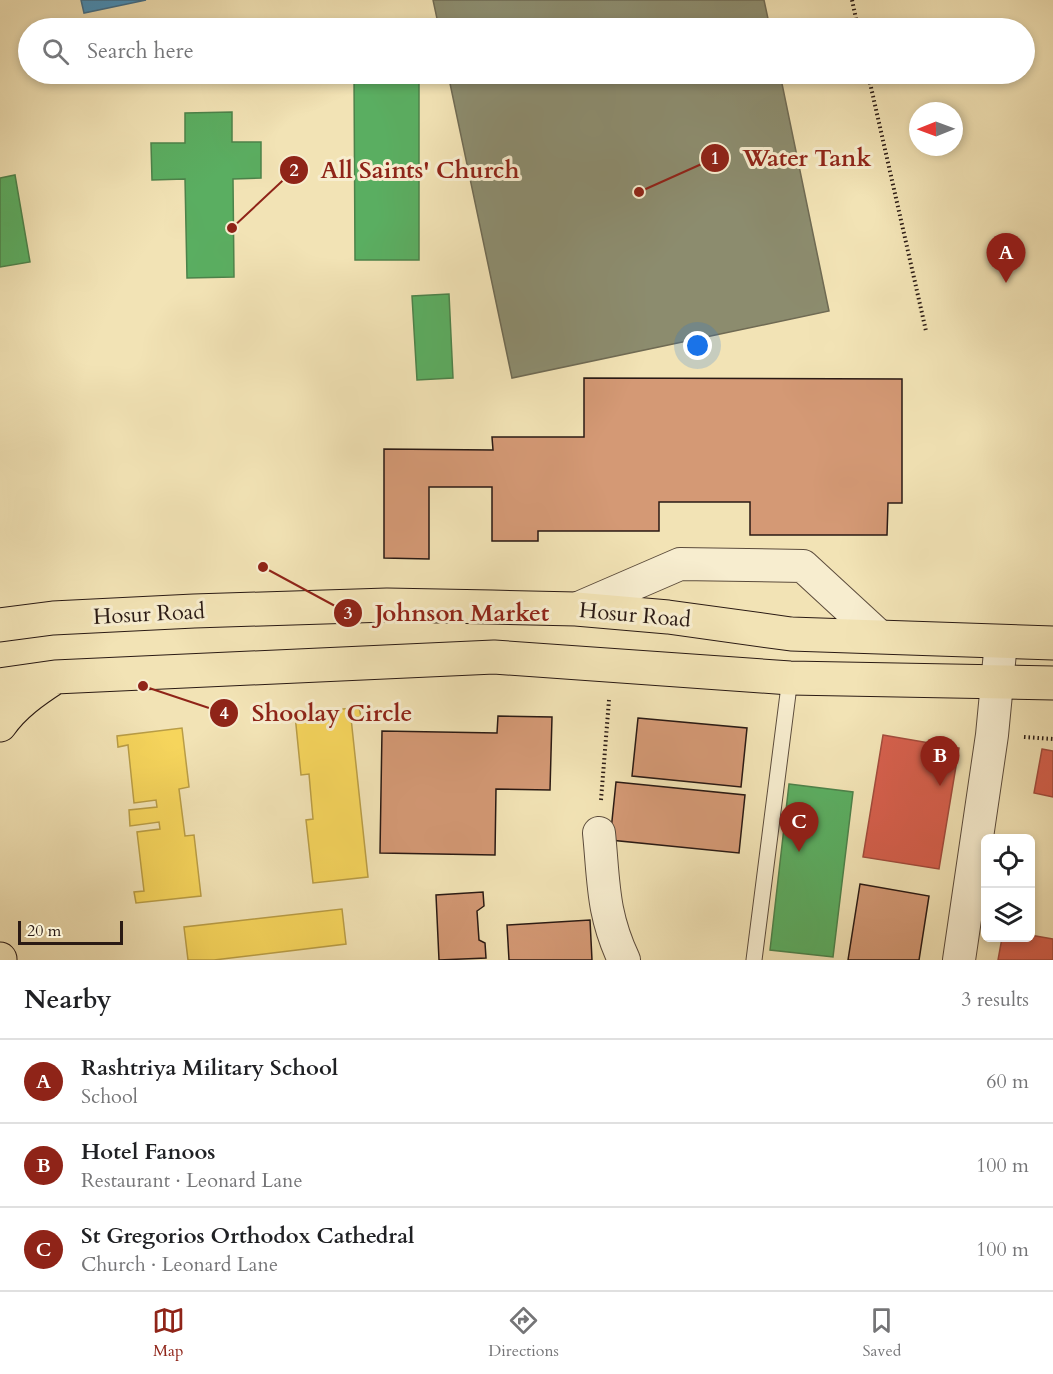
<!DOCTYPE html>
<html lang="en">
<head>
<meta charset="utf-8">
<style>
  body { margin:0; font-family:Cardo,serif; background:#f2f2f2; color:#202124 }
  .controls { position:absolute; right:18px; bottom:18px; display:grid; overflow:hidden; border-radius:9px; box-shadow:0 3px 9px #0003 }
  .controls button { width:54px; height:54px; display:grid; place-items:center; padding:0; border:0; border-bottom:2px solid #e0e0e0; background:#fff; color:#202124; font:30px sans-serif }
  .compass { position:absolute; left:909px; top:102px; width:54px; height:54px; border-radius:50%; background:#fff; box-shadow:0 3px 9px #0003; rotate:269deg }
  .scale { position:absolute; left:18px; bottom:15px; width:105px; box-sizing:border-box; padding-left:6px; border:3px solid #2a1a14; border-top:0; font-size:16px; line-height:21px; white-space:nowrap; color:#2a1a14; -webkit-text-stroke:4px #f7edcf; paint-order:stroke }
  .you { position:absolute; left:698px; top:346px; width:21px; height:21px; margin:-15px; border:4px solid #fff; border-radius:50%; background:#1a73e8; box-shadow:0 0 0 9px #1a73e833 }
  .badge { display:grid; place-items:center; width:39px; height:39px; border-radius:50%; background:#8f2418; color:#fff; font-size:20px; font-weight:700 }
  .pin { position:absolute; translate:-50% -50px; filter:drop-shadow(0 2px 3px #0008) }
  .pin::after { content:''; position:absolute; top:32px; width:21px; height:18px; background:inherit; clip-path:polygon(0 0,100% 0,50% 100%) }
  .list { margin:0; padding:0; list-style:none }
  h2 { display:flex; justify-content:space-between; align-items:center; height:78px; margin:0; padding:0 24px; font-size:26px }
  h2 small { font-size:20px; font-weight:400; color:#757577 }
  .list li { display:grid; grid-template-columns:39px 1fr auto; gap:18px; align-items:center; box-sizing:border-box; height:84px; padding:0 24px; border-top:2px solid #e0e0e0 }
  .list b { display:block; font-size:22px; white-space:nowrap }
  .list p { margin:0; font-size:20px; white-space:nowrap; color:#757577 }
  .list em { font-size:20px; font-style:normal; color:#757577 }
  .icon { flex:none; width:33px; height:33px; fill:none; stroke:currentColor; stroke-width:2; stroke-linecap:round; stroke-linejoin:round }
  .map { position:relative; flex:none; width:1053px; height:960px; overflow:hidden }
  .search { position:absolute; background:#fff; box-shadow:0 3px 9px #0003; left:18px; right:18px; top:18px; height:66px; display:flex; align-items:center; gap:15px; box-sizing:border-box; padding:0 21px; border-radius:33px; color:#757577; font-size:22px }
  .sheet { height:330px; background:#fff }
  nav { display:flex; justify-content:space-around; align-items:center; box-sizing:border-box; height:84px; border-top:2px solid #e0e0e0; background:#fff; font-size:16px; color:#757577 }
  nav a { display:grid; justify-items:center; gap:3px }
  nav .on { color:#8f2418 }
  .map>svg:first-child { display:block }
  .homes { fill:#f6d55c; stroke:#b99d46; stroke-width:1.5 }
  .shops { fill:#d6604d; stroke:#a24b3c; stroke-width:1.5 }
  .schools { fill:#4393c3; stroke:#3c6f8e; stroke-width:1.5 }
  .public { fill:#5aae61; stroke:#4c824a; stroke-width:1.5 }
  .industry { fill:#8c8c6e; stroke:#6f6a53; stroke-width:1.5 }
  .building { fill:#d49975; stroke:#2a1a14; stroke-width:1.5 }
  .lines { fill:none; stroke-linecap:round; stroke-linejoin:round }
  .lane-casing { stroke:#5c4c3c; stroke-width:17 }
  .street-casing { stroke:#5c4c3c; stroke-width:34 }
  .primary-casing { stroke:#2a1a14; stroke-width:35 }
  .path { stroke:#2a1a14; stroke-width:4; stroke-dasharray:1.5 3; stroke-linecap:butt }
  .lane { stroke:#f7edcf; stroke-width:15 }
  .street { stroke:#f7edcf; stroke-width:32 }
  .primary { stroke:#f2e3b5; stroke-width:33 }
  .labels { text-anchor:middle; dominant-baseline:central; stroke-width:6; stroke-linejoin:round; paint-order:stroke }
  .street-label { font-size:22px; fill:#2a1a14; stroke:#f7edcf }
  .leader { fill:none; stroke:#8f2418; stroke-width:2 }
  .callout-dot { fill:#8f2418; stroke:#f7edcf; stroke-width:2 }
  .mark-label { font-size:18px; text-anchor:middle; font-weight:bold; fill:#fff }
  .callout-label { font-size:24px; text-anchor:middle; font-weight:bold; fill:#8f2418; stroke:#f7edcf; stroke-width:6; stroke-linejoin:round; paint-order:stroke }
</style>
</head>
<body>
<div class="map">
<svg width="1053" height="960" viewBox="0 0 1053 960">
  <rect width="100%" height="100%" fill="#f2e3b5"/>
  <filter id="stains"><feTurbulence type="fractalNoise" baseFrequency=".00333" numOctaves="4"/><feColorMatrix values="0 0 0 0 .2 0 0 0 0 .09 0 0 0 0 .02 0 0 0 .5 -.17"/></filter>
  <radialGradient id="worn" r=".72"><stop offset=".6" stop-color="#630" stop-opacity="0"/><stop offset="1" stop-color="#630" stop-opacity=".3"/></radialGradient>
  <path class="homes" d="M359,707L361,717L351,718L368,877L313,883L306,820L313,819L309,774L301,775L295,715Z
    M182,728L189,787L179,789L185,836L194,835L201,896L136,903L134,892L144,891L137,832L160,829L159,822L130,826L129,810L157,807L156,800L134,803L128,745L118,747L117,736Z
    M342,909L346,944L214,960H188L184,927Z"/>
  <path class="shops" d="M883,735L959,748L939,869L863,857Z
    M1042,749L1053,751V797L1034,793Z
    M1030,935L1053,939V960H998L1002,938H1030Z"/>
  <path class="schools" d="M81,0H146L84,13Z"/>
  <path class="public" d="M354,74H419V260H355Z
    M232,112V142H261V178L233,179L234,277L187,278L185,179L152,180L151,143H185V113Z
    M15,175L30,262L0,267V178Z
    M449,294L453,378L417,380L412,296Z
    M789,784L853,792L833,957L770,950Z"/>
  <path class="industry" d="M433,0H764L770,28H439Z
    M448,74H780L829,311L512,378Z"/>
  <path class="building" d="M584,378L902,379V503H888L887,535H750V502H659V531H538V541H492V487H429V559L384,558V449L493,450L492,437H584Z
    M498,716L552,717L550,790L496,789L495,855L380,853L382,731L497,733Z
    M638,718L747,728L741,787L632,776Z
    M616,782L745,795L739,853L610,840Z
    M860,884L929,896L919,960H848Z
    M483,892L484,906L477,911L479,940L485,943L486,958L439,960L436,895Z
    M590,920L592,960H509L507,925Z"/>
  <g class="lines">
    <g class="lane-casing">
      <path id="lane" d="M754,960L790,678"/>
    </g>
    <g class="street-casing">
      <path id="street" d="M576,609L680,564L803,566L880,637
        M599,833C604,883 602,913 624,960
        M959,960L992,735L1001,642"/>
    </g>
    <g class="primary-casing">
      <path id="primary" d="M0,625L53,618L194,611L387,605L492,607L576,609L668,617L791,634L1053,643
        M0,685L55,677L494,657L790,678L1053,683
        M0,725C14,705 34,691 54,678
        M0,959V960"/>
    </g>
    <path class="path" d="M852,0L858,28
      M868,74L926,331
      M1024,737L1053,739
      M601,800L609,700"/>
    <use href="#lane" class="lane"/>
    <use href="#street" class="street"/>
    <use href="#primary" class="primary"/>
  </g>
  <g class="labels">
    <g class="street-label">
      <text transform="translate(149 614) rotate(-3)">Hosur Road</text>
      <text transform="translate(635 615) rotate(5)">Hosur Road</text>
    </g>
  </g>
  <path class="leader" d="M639 192L715 158M232 228L294 170M263 567L348 613M143 686L224 713"/>
  <g class="callout-dot">
    <circle cx="639" cy="192" r="6"/>
    <circle cx="232" cy="228" r="6"/>
    <circle cx="263" cy="567" r="6"/>
    <circle cx="143" cy="686" r="6"/>
    <circle cx="715" cy="158" r="15"/>
    <circle cx="294" cy="170" r="15"/>
    <circle cx="348" cy="613" r="15"/>
    <circle cx="224" cy="713" r="15"/>
  </g>
  <g class="mark-label">
    <text x="715" y="164">1</text>
    <text x="294" y="176">2</text>
    <text x="348" y="619">3</text>
    <text x="224" y="719">4</text>
  </g>
  <g class="callout-label">
    <text x="807" y="166">Water Tank</text>
    <text x="420" y="178">All Saints' Church</text>
    <text x="462" y="621">Johnson Market</text>
    <text x="332" y="721">Shoolay Circle</text>
  </g>
  <rect width="100%" height="100%" filter="url(#stains)"/>
  <rect width="100%" height="100%" fill="url(#worn)"/>
</svg>
<div class="controls">
<button><svg class="icon" aria-label="locate" viewBox="0 0 24 24"><circle cx="12" cy="12" r="6"/><path d="M12 2v4M12 18v4M2 12h4M18 12h4"/></svg></button>
<button><svg class="icon" aria-label="layers" viewBox="0 0 24 24"><path d="M12 4l9 5-9 5-9-5zM3 14l9 5 9-5"/></svg></button>
</div>
<svg class="compass" viewBox="-18 -18 36 36"><path d="M0-13l5 13h-10z" fill="#e53935"/><path d="M0 13l5-13h-10z" fill="#757577"/></svg>
<div class="scale">20 m</div>
<div class="you"></div>
<div class="pin badge" style="left:1006px;top:283px">A</div>
<div class="pin badge" style="left:940px;top:786px">B</div>
<div class="pin badge" style="left:799px;top:852px">C</div>
<div class="search"><svg class="icon" aria-label="search" viewBox="0 0 24 24"><circle cx="10" cy="10" r="6"/><path d="M15 15l6 6"/></svg>Search here</div>
</div>
<section class="sheet">
<h2>Nearby<small>3 results</small></h2>
<ul class="list">
<li><span class="badge">A</span><div><b>Rashtriya Military School</b><p>School</p></div><em>60 m</em></li>
<li><span class="badge">B</span><div><b>Hotel Fanoos</b><p>Restaurant · Leonard Lane</p></div><em>100 m</em></li>
<li><span class="badge">C</span><div><b>St Gregorios Orthodox Cathedral</b><p>Church · Leonard Lane</p></div><em>100 m</em></li>
</ul>
</section>
<nav>
<a class="on"><svg class="icon" aria-label="map" viewBox="0 0 24 24"><path d="M3 6l6-2 6 2 6-2v14l-6 2-6-2-6 2zM9 4v14M15 6v14"/></svg>Map</a>
<a><svg class="icon" aria-label="directions" viewBox="0 0 24 24"><path d="M12 3l9 9-9 9-9-9zM9 14v-3h6M13 9l2 2-2 2"/></svg>Directions</a>
<a><svg class="icon" aria-label="saved" viewBox="0 0 24 24"><path d="M7 4h10v16l-5-4-5 4z"/></svg>Saved</a>
</nav>
</body>
</html>
